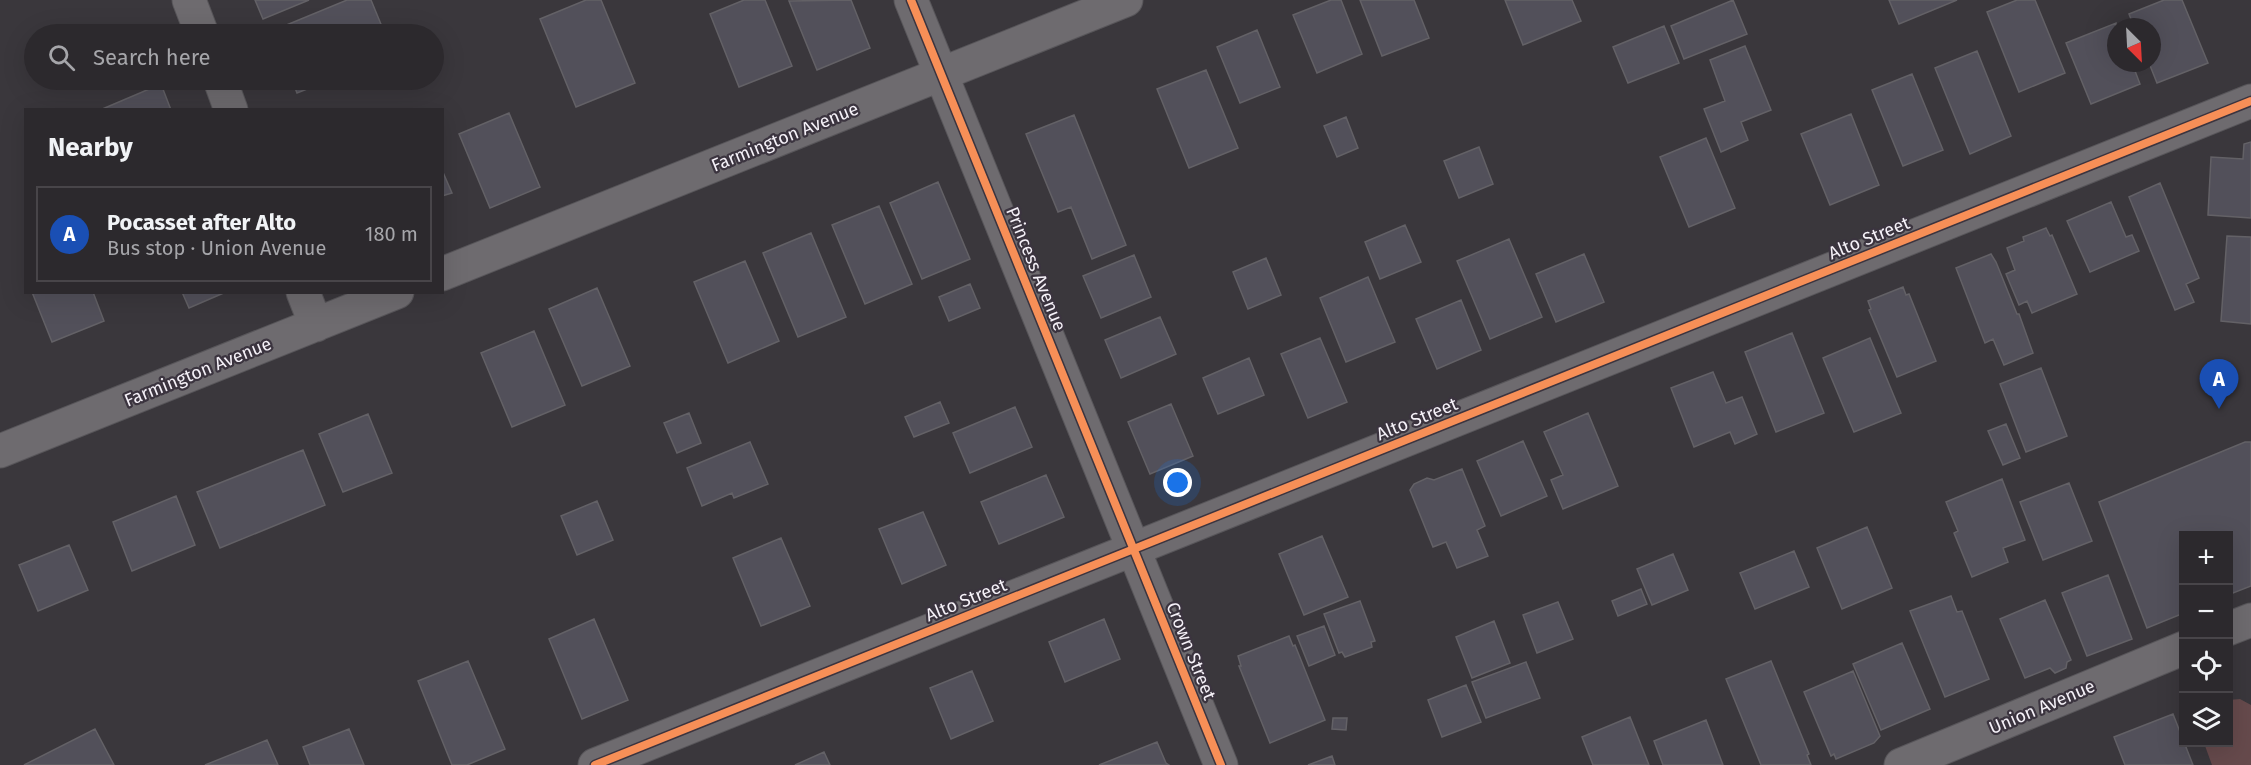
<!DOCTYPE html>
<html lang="en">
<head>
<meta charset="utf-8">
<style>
  body { margin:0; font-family:"Fira Sans",sans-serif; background:#343135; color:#f1f3f6 }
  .controls { position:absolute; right:18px; bottom:18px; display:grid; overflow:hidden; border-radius:0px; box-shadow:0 6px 24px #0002 }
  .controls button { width:54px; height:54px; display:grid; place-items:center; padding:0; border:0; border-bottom:2px solid #484549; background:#2c292d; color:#f1f3f6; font:30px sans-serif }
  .compass { position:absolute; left:2107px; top:18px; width:54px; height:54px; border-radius:50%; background:#2c292d; box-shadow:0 6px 24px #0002; rotate:156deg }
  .you { position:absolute; left:1178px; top:483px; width:21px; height:21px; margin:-15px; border:4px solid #fff; border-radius:50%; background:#1a73e8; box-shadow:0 0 0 9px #1a73e833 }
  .badge { display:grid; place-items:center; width:39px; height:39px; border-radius:50%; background:#95b2f1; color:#fff; font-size:20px; font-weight:700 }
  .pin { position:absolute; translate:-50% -50px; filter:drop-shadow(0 2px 3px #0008) }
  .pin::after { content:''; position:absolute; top:32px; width:21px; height:18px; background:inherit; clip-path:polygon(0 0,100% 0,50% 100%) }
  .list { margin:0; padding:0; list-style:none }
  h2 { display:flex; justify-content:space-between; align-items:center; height:78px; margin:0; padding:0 24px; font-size:26px }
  h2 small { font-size:20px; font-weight:400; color:#a6a6aa }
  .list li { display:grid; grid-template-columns:39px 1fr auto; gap:18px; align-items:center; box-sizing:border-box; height:96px; margin:0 12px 12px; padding:0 12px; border:2px solid #484549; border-radius:0px }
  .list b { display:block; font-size:22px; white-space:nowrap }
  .list p { margin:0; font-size:20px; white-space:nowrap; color:#a6a6aa }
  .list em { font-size:20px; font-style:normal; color:#a6a6aa }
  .icon { flex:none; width:33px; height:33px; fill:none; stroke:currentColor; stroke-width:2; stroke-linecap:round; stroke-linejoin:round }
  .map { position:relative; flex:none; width:2251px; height:765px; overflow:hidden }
  .search { position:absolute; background:#2c292d; box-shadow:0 6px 24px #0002; left:24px; top:24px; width:420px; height:66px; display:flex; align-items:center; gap:15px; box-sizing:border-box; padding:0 21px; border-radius:33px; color:#a6a6aa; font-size:22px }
  .panel { position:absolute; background:#2c292d; box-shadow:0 6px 24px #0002; left:24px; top:108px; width:420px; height:186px; border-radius:0px }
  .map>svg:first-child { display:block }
  .green { fill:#664a4c }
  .building { fill:#52505a; stroke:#636166; stroke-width:1.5 }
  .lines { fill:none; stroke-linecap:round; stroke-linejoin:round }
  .street-casing { stroke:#58565a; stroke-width:35 }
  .secondary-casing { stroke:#58565a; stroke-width:35 }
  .street { stroke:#6e6b6f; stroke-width:33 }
  .secondary { stroke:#6e6b6f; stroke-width:33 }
  .cycleway-casing { stroke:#3b343f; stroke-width:11 }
  .cycleway { stroke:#f78f57; stroke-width:8 }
  .labels { text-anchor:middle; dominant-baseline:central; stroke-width:4.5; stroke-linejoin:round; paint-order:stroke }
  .street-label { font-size:18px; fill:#f5f1f8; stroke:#3b343f }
</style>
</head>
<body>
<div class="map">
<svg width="2251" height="765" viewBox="0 0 2251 765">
  <rect width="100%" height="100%" fill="#3a373c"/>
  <path class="green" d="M2240,699L2251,705V765H2212L2204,743L2228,742L2229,700Z"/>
  <path class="building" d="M255,0H309L263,19Z
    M347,0H371L385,34H273L272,31Z
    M586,0H601L635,83L576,107L540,19Z
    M744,0H765L792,66L739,87L710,14Z
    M851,0L870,48L817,70L789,1Z
    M1331,0H1341L1362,54L1317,73L1293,15Z
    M1360,0H1414L1429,38L1382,56Z
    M1505,0H1572L1581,21L1523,45Z
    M1733,0L1747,34L1684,59L1671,26Z
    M1889,0H1957L1899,24Z
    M2017,0H2035L2065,73L2019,92L1987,12Z
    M2164,0H2182L2208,63L2157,83L2149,63H2152V27H2134L2129,14Z
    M2116,23V63H2132L2140,84L2091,104L2066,43Z
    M1664,26L1679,63L1628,83L1613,47Z
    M1257,30L1280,87L1240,103L1217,47Z
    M1745,46L1771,110L1741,122L1748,140L1721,152L1704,109L1725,101L1710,60Z
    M1977,51L2011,136L1970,154L1935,68Z
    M1206,70L1238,148L1189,168L1157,89Z
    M1912,74L1943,150L1903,166L1872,90Z
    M292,80H330L297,93Z
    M161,84L171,110H100Z
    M509,113L540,187L490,208L459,134Z
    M1851,114L1879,185L1830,205L1801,134Z
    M1074,115L1126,245L1092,259L1071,207L1058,212L1026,134Z
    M1346,117L1358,148L1337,157L1324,126Z
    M1706,138L1735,208L1689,227L1660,157Z
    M2251,142V218L2208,215L2211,157L2243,159L2244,144Z
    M1479,147L1493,184L1459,198L1444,161Z
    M442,170L452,193L442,196Z
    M938,182L970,259L922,279L890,203Z
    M2160,183L2199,278L2186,284L2194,302L2175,310L2129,197Z
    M2111,202L2126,237L2132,235L2139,251L2090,272L2067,221Z
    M879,206L912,284L865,304L832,225Z
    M1405,225L1421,262L1380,279L1365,242Z
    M2046,228L2050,236L2052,235L2077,294L2032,313L2027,301L2019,305L2006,274L2015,270L2007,248L2024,241L2023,237Z
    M811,233L846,317L798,337L763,253Z
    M2227,236L2251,237V324L2221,321Z
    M1509,239L1542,317L1490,339L1457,261Z
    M1584,254L1604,302L1556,322L1536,274Z
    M1991,254L1996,262L2017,314H2019L2033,353L2004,365L1993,339L1985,343L1956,268Z
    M1134,255L1151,297L1101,318L1083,276Z
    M1266,258L1281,295L1248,309L1233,272Z
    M745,261L779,341L728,363L694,282Z
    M1368,277L1395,342L1346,362L1320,298Z
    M970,284L980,308L949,321L939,297Z
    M1903,287L1906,295L1909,294L1936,361L1897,377L1869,310L1871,309L1868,301Z
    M597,288L630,366L582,386L549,309Z
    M32,292H93L104,321L52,342Z
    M182,292H226L189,308Z
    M1461,300L1481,350L1437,369L1416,319Z
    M1160,317L1176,354L1121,378L1105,340Z
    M534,331L565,405L512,427L481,353Z
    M1792,333L1824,413L1776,432L1745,352Z
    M1320,338L1347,402L1308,418L1281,354Z
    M1870,338L1901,413L1854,432L1823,358Z
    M1249,358L1264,395L1218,414L1203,378Z
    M2041,368L2067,436L2026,452L2000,384Z
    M1713,372L1726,403L1742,397L1757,434L1735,444L1730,432L1694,447L1671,388Z
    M940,402L949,423L914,437L905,417Z
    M1171,404L1193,456L1150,474L1128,422Z
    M1015,407L1032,447L970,473L953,433Z
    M689,413L701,443L677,453L664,423Z
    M1588,413L1618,486L1563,509L1551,480L1563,475L1544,432Z
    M368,414L392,473L343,492L319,434Z
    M2006,424L2020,458L2003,465L1988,431Z
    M1523,441L1547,496L1501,516L1477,461Z
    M750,442L768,484L734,498L732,493L702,506L687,468Z
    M2245,442H2251V586L2228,595V536H2184V613L2147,628L2099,502Z
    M303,450L325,505L220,548L197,492Z
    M1462,469L1485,526L1477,530L1488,556L1457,568L1446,542L1433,547L1410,490L1414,484L1427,478L1434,480Z
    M1046,475L1064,517L999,544L981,502Z
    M2002,479L2025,540L2003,548L2008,562L1972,577L1954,533L1958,531L1946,502Z
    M2069,483L2092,541L2043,560L2020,502Z
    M176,496L195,545L132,571L113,522Z
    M597,501L613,540L577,555L561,516Z
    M923,512L946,565L902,584L879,529Z
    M1867,527L1892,588L1842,609L1817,548Z
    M1322,536L1348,597L1304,615L1279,554Z
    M781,538L810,606L761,626L733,558Z
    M69,545L88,590L38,611L19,565Z
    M1794,551L1809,587L1755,609L1740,573Z
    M1673,554L1688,590L1652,605L1637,569Z
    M2108,575L2132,639L2087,656L2062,593Z
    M1641,589L1647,604L1618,616L1612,601Z
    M1951,596L1957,612L1962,611L1989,679L1945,697L1910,611Z
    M2045,600L2071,660L2067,662L2066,668L2055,673L2050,668L2025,678L2000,619Z
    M1360,601L1375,641L1371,642L1372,647L1345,657L1342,652L1339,653L1324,614Z
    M1558,602L1573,639L1537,653L1523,615Z
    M594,619L628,700L582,719L549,639Z
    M1104,619L1120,659L1065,682L1049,642Z
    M1494,621L1510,663L1472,678L1456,637Z
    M1324,626L1335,655L1309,666L1297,636Z
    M1289,636L1293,646L1295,645L1325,720L1270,743L1239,666H1241L1238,656Z
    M1902,643L1930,709L1881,730L1853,664Z
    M468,661L505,749L467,765H452L418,681Z
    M1771,661L1809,754L1807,755L1811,765H1761L1726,679Z
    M1526,662L1540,698L1486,718L1472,682Z
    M972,671L993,721L951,739L930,688Z
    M1853,671L1880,736L1874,743L1836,759L1834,754L1831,756L1804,692Z
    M1466,685L1481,722L1442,737L1428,700Z
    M2173,714L2193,765H2125L2114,737Z
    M1630,717L1649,765H1593L1582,737Z
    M1333,718H1347L1346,730L1332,729Z
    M1706,720L1723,765H1663L1654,741Z
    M95,729L114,765H24Z
    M349,729L364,765H310L303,747Z
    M267,740L278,765H205Z
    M1157,742L1166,763L1169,765H1099Z
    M824,752L830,765H795Z
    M1332,756L1335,765H1308Z"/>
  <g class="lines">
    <g class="street-casing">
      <path id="street" d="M189,0L202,34
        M911,0L1221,765
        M220,80L231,110
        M442,274L1126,0
        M303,292L316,325
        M0,451L397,292
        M595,765L2251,101"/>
    </g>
    <g class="secondary-casing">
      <path id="secondary" d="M2228,629L2251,620
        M1901,765L2184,648"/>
    </g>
    <use href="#street" class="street"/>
    <use href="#secondary" class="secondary"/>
    <g class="cycleway-casing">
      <path id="cycleway" d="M911,0L1221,765
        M595,765L2251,101"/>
    </g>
    <use href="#cycleway" class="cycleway"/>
  </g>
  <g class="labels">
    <g class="street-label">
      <text transform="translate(785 137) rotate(-22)">Farmington Avenue</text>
      <text transform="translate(1869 238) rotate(-22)">Alto Street</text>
      <text transform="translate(1036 269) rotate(68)">Princess Avenue</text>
      <text transform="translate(198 372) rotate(-22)">Farmington Avenue</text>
      <text transform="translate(1417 419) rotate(-22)">Alto Street</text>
      <text transform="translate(966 600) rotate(-22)">Alto Street</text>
      <text transform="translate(1191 651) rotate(68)">Crown Street</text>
      <text transform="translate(2042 707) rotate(-23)">Union Avenue</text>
    </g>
  </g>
</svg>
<div class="controls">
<button>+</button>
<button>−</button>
<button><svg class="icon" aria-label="locate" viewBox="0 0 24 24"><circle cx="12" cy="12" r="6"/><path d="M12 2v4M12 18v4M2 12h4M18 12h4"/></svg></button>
<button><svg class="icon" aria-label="layers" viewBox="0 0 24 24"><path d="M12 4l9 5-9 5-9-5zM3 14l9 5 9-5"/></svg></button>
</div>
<svg class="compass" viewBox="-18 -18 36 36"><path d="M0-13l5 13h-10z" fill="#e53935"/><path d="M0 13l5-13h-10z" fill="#a6a6aa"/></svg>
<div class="you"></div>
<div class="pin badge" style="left:2219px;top:409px;background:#1a4fb4">A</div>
<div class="search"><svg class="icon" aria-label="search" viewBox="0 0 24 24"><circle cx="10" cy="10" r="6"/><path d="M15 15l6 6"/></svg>Search here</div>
<section class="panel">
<h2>Nearby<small></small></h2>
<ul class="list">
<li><span class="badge" style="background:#1a4fb4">A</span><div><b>Pocasset after Alto</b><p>Bus stop · Union Avenue</p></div><em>180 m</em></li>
</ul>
</section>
</div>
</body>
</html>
